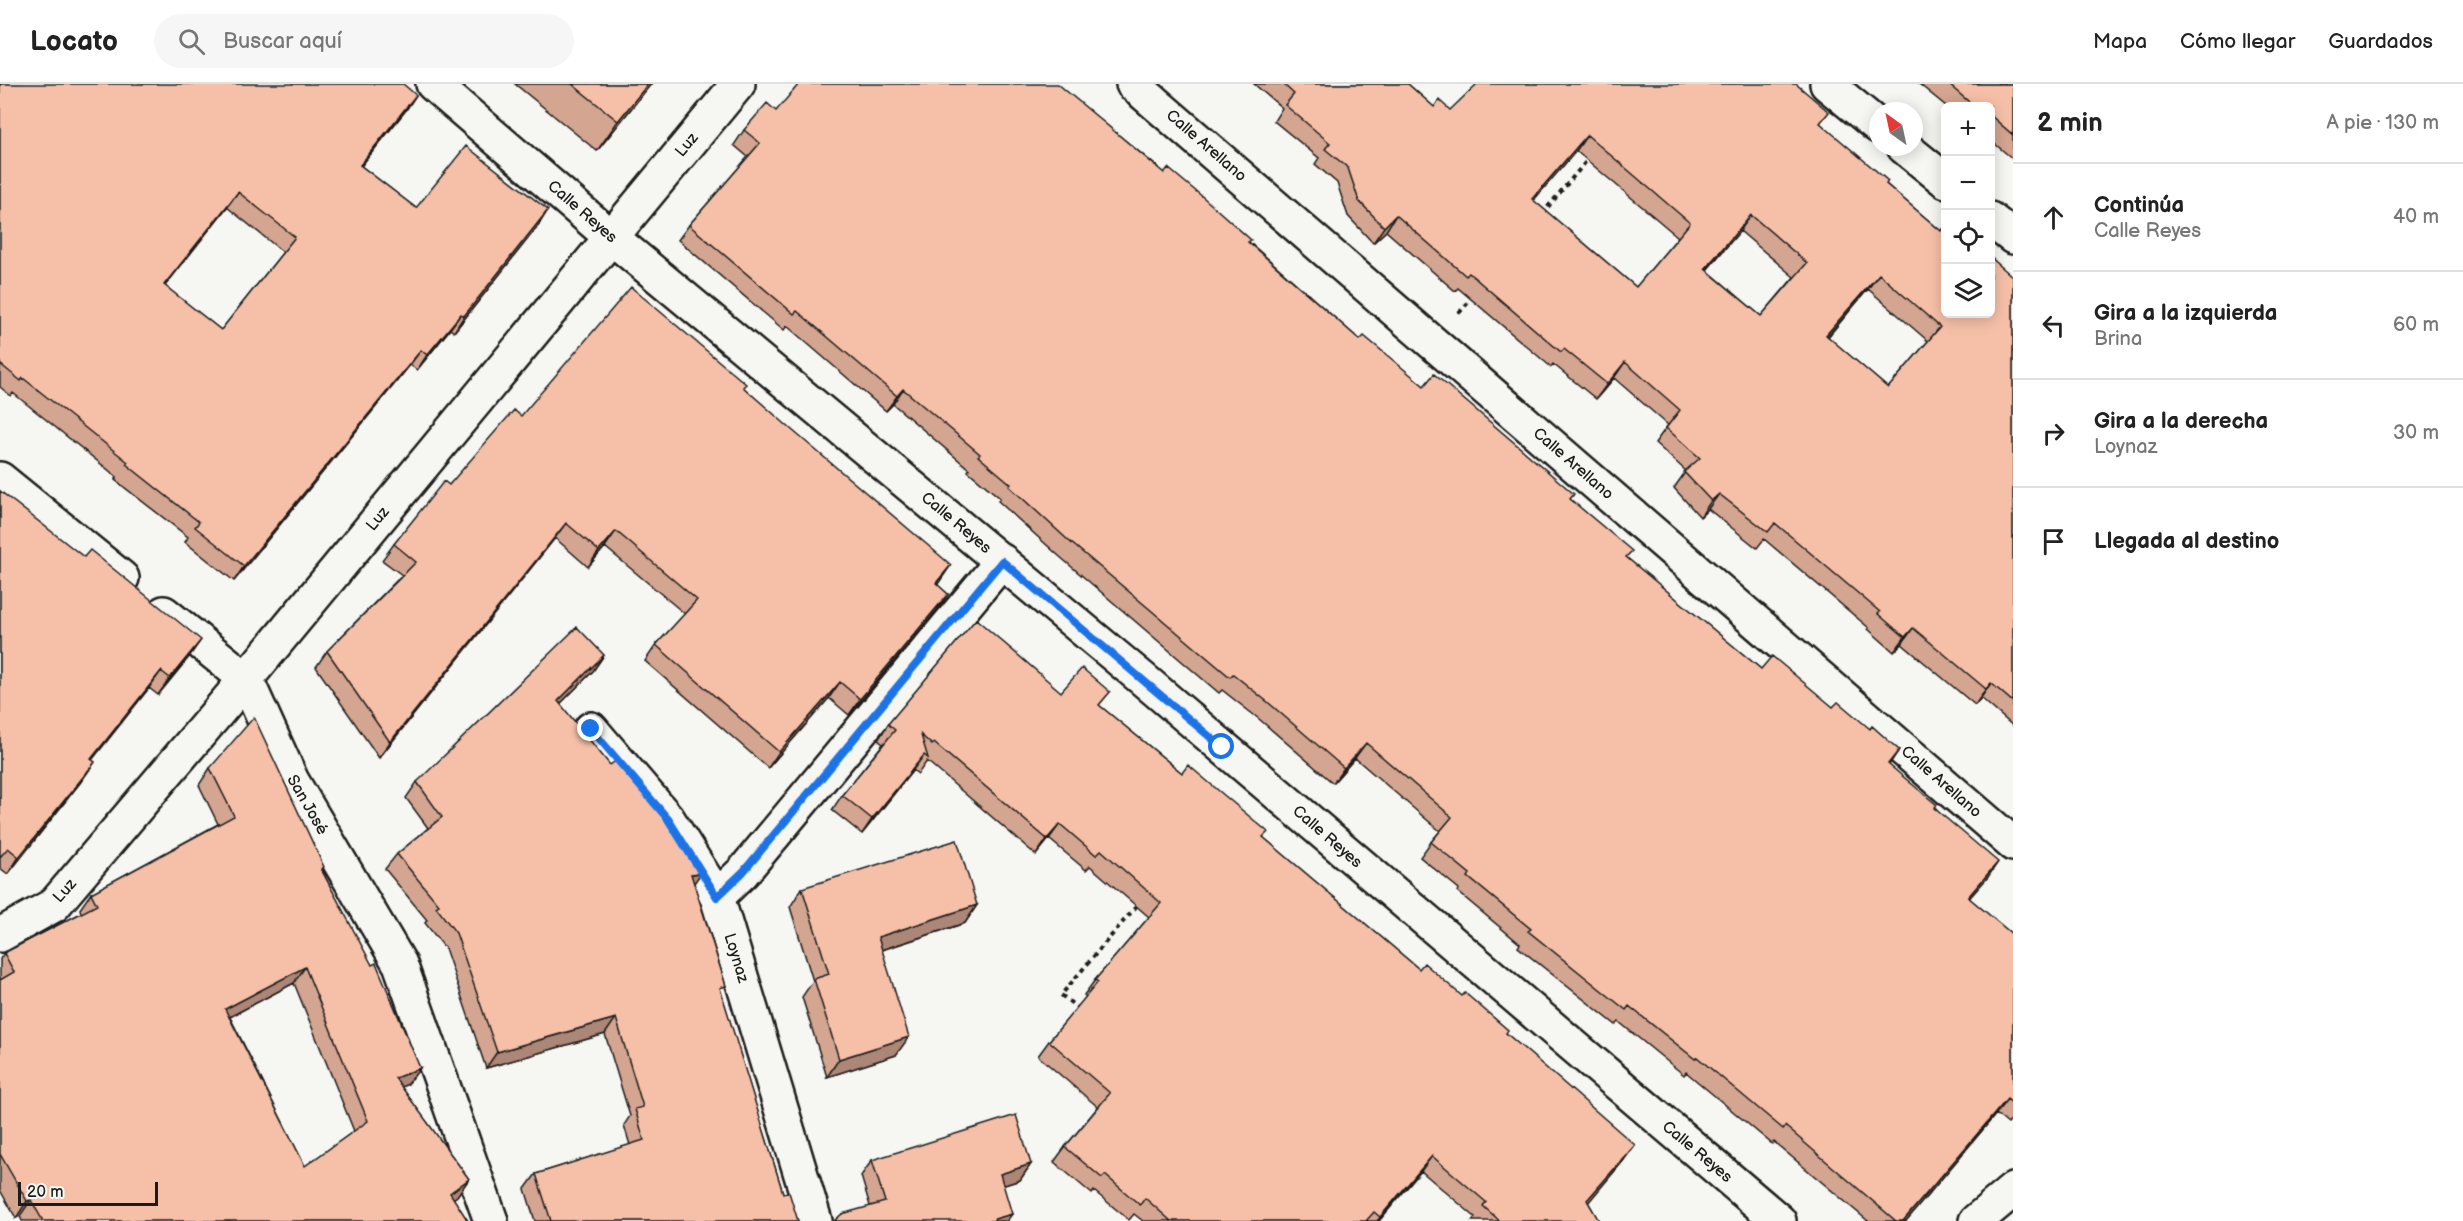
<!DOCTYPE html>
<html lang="es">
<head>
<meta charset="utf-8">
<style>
  body { margin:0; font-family:"Balsamiq Sans",sans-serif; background:#f6f6f6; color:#222 }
  .controls { position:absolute; right:18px; top:18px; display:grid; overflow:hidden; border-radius:9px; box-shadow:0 3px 15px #0003 }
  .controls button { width:54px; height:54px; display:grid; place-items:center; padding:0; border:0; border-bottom:2px solid #e0e0e0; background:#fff; color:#222; font:30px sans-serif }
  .compass { position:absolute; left:1869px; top:18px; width:54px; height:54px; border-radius:50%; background:#fff; box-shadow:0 3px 15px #0003; rotate:327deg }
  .scale { position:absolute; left:18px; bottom:15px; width:140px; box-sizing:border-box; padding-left:6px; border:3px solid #1c1c1c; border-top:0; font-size:16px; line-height:21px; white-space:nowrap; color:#1c1c1c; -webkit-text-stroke:4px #f6f6f2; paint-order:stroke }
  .stop { position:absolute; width:18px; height:18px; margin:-14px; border:4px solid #1a73e8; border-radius:50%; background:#fff }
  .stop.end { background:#1a73e8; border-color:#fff; box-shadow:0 2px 6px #0008 }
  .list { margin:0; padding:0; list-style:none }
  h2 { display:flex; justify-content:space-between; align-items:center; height:78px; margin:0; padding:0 24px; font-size:26px }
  h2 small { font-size:20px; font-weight:400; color:#767676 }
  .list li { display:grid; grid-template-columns:39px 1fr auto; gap:18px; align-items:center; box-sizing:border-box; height:108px; padding:0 24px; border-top:2px solid #e0e0e0 }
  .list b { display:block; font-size:22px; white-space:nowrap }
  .list p { margin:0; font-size:20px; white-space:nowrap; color:#767676 }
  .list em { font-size:20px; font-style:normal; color:#767676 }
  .icon { flex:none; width:33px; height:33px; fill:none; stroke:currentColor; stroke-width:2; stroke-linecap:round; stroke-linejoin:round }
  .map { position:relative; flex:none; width:2013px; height:1137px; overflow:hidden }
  header { display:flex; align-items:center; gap:36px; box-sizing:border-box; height:84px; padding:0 30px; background:#fff; border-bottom:2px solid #e0e0e0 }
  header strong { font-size:28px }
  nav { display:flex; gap:33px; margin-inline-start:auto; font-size:21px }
  .search { width:420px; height:54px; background:#f6f6f6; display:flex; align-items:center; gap:15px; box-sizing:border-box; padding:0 21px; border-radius:33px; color:#767676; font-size:22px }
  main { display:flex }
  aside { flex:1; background:#fff }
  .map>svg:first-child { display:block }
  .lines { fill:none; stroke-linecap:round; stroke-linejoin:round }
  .minor-casing { stroke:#1c1c1c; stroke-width:38 }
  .path { stroke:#1c1c1c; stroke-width:4; stroke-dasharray:4.5 4.5; stroke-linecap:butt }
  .minor { stroke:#f6f6f2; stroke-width:33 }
  .wall { fill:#d4a590; stroke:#1c1c1c; stroke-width:1.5; fill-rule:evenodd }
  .shaded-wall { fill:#ac8676; stroke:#1c1c1c; stroke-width:1.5 }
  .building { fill:#f6c0a8; stroke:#1c1c1c; stroke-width:1.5; fill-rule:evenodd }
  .route { stroke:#1a73e8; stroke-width:8 }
  .labels { text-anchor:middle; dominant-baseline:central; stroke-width:6; stroke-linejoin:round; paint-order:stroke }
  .street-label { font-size:16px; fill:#1c1c1c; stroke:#f6f6f2 }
</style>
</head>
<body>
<header>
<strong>Locato</strong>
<div class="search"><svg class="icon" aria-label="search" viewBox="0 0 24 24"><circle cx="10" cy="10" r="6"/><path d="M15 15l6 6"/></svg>Buscar aquí</div>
<nav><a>Mapa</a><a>Cómo llegar</a><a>Guardados</a></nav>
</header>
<main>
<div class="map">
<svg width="2013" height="1137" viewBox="0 0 2013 1137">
  <rect width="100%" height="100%" fill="#f6f6f2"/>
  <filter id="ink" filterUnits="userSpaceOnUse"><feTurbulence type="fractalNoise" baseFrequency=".0167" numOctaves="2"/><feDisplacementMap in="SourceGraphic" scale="12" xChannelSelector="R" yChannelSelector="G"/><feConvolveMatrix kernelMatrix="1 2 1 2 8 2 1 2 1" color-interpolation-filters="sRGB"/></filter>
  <g filter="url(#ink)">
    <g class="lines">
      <g class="minor-casing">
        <path id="minor" d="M433,0L611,153L1144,596L1779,1137
          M1133,0L2013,760
          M1827,0L1878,42
          M1904,63L1946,97
          M1990,135L2013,153
          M0,395L122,494
          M164,529L246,595L292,697L400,880L491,1137
          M591,645L668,735L717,813L815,1137
          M717,813L743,788L1002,477
          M0,851L54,821L246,595L738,0
          M1976,1137L2013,1106"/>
      </g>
      <path class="path" d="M1542,130L1589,74
        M1459,229L1474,212
        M1079,925L1061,911L1139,819"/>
      <use href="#minor" class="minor"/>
    </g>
    <path class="wall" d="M0,0L416,11L406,26L361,82L416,124L538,142L454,248L450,245L417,286L410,281L234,497L185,458L188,453L115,396L117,393L13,309L11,312L0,303ZM227,123L283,168L221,246L165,202Z
      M515,0H651L597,67Z
      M1254,0H1408L1434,23L1450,26L1821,40L1886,100L1941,147L2013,193V642L1981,614L1975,621L1902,560L1894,568L1868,545L1869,544L1764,455L1757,464L1708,425L1700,433L1674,404L1686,387L1655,359L1668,341L1614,294L1596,315L1553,280L1551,283L1458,204L1455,207L1386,147L1373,159L1348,132L1337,99L1315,80L1319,74L1274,37L1282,24ZM1576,67L1678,153L1636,203L1533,116ZM1740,147L1794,193L1761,232L1707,186ZM1868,205L1928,257L1888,304L1828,253Z
      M1919,0H2013V75L1990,56V22H1946Z
      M776,27L1093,30L1249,158L1360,256L1424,302L1571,416L1627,474L1761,585L1833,623L1870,645L1899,666L1889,681L1935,724L1988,793L1969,814L2013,851V1034L2008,1040L1996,1030L1906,1137H1868L1774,1058L1772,1060L1686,988L1684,991L1619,938L1616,941L1518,863L1520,860L1458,808L1459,805L1420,773L1431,758L1440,747L1355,674L1333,699L1259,635L1222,606L1219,609L1059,472L998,417L1000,414L968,387L969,385L893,320L886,327L787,242L784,246L678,156L689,141L748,73L734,61L744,46Z
      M743,303L940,497L937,501L948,510L937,526L849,631L829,614L768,684L645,577L656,561L685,530L605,463L588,483L555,454L379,674L316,583L327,567L402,491L382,476L394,460L449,401L521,332Z
      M0,407L189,573L158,611L149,604L92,676L83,695L8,790L0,784Z
      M604,571L593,587L560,620L694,799L721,909L783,1109L798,1137H535L525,1105L536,1090L630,1061L624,1041L630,1032L605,950L486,984L445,864L425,839L427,836L385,785L397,770L428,744L406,714L417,698Z
      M1061,608L1100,622L1182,689L1264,754L1419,885L1506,949L1624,1076L1588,1118L1599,1137H1472L1475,1133L1421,1087L1379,1137H1143L1134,1130L1129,1136L1094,1107L1092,1110L1054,1078L1065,1063L1098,1023L1038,972L1049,957L1086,913L1084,911L1095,896L1149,833L1090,782L1086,786L1049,755L1036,771L927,677L918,690L913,686L862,750L832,726L842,711L883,660L878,656L888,640Z
      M210,684L322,786L420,984L408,1000L401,1003L469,1095L457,1112L453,1115L468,1137H22L20,1132L16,1134L0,1106V875L4,869L81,829L80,825L91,809L218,740L199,701ZM294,899L354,1047L305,1082L230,933Z
      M802,804L977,821L965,839L882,866L896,971L827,993L802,913L813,897L790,823Z
      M872,1076L1031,1080L1020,1096L1004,1101L870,1122L861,1092Z"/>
    <path class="shaded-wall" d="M648,0H651L597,67L618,37Z
      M416,11L406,26L350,96L360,81Z
      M1587,51L1576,67L1521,131L1532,115Z
      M238,108L227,123L153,217L164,201Z
      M548,126L538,142L454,248L464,232Z
      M1396,131L1386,147L1373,159L1384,143Z
      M1751,131L1740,147L1694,200L1705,185Z
      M1879,190L1868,205L1815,267L1826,251Z
      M461,230L450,245L417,286L427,271Z
      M421,266L410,281L234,497L244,482Z
      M1625,278L1614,294L1596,315L1607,300Z
      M903,305L893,320L886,327L897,312Z
      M1719,410L1708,425L1700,433L1711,417Z
      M566,439L555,454L379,674L390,658Z
      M616,447L605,463L588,483L599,467Z
      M951,481L940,497L925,515L936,499Z
      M948,510L937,526L849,631L860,615Z
      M1913,544L1902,560L1894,568L1905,553Z
      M201,556L189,573L158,611L170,594Z
      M604,571L593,587L547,633L558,617Z
      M161,587L149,604L79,692L91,675Z
      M840,598L829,614L768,684L779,668Z
      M1991,599L1981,614L1975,621L1986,605Z
      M1366,659L1355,674L1333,699L1344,684Z
      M924,671L913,686L862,750L872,735Z
      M95,678L83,695L8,790L19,773Z
      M1060,740L1049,755L1036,771L1047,755Z
      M1998,778L1988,793L1957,828L1968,813Z
      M701,789L690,805L691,790Z
      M977,821L965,839L865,871L878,853Z
      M305,883L294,899L214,941L225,925Z
      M616,934L605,950L486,984L497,968Z
      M909,953L896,971L827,993L839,975Z
      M420,984L408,1000L383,1011L395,994Z
      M2007,1015L1996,1030L1906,1137H1903Z
      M1635,1061L1624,1076L1577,1132L1587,1116Z
      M1432,1072L1421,1087L1379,1137H1377Z
      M1031,1080L1020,1096L989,1106L1000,1090Z
      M469,1095L457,1112L438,1126L450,1109Z
      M31,1116L20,1132L16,1134L27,1117Z
      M1012,1130L1007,1137H992L994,1135Z"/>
    <path class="building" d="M0,0H403L416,11L360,81L416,124L466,62L548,126L464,232L461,230L427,271L421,266L244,482L195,443L199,438L126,380L128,378L23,294L21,297L0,280ZM238,108L295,153L221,246L164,201Z
      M572,0H648L618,37Z
      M799,0H1058L1164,89L1168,84L1204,114L1251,156L1248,158L1360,256L1364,252L1424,302L1434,290L1574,410L1570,415L1632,467L1626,473L1761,585L1772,572L1833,623L1838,618L1870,645L1872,642L1899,666L1888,680L1937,721L1934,724L1998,778L1968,813L2013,851V1020L2007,1015L1903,1137H1896L1785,1042L1783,1045L1697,973L1695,975L1629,922L1626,926L1528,847L1531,845L1468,793L1470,790L1431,758L1452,733L1366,659L1344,684L1270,620L1233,590L1230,593L1069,457L1009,402L1011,400L978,372L980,370L903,305L897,312L797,227L794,230L689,141L760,59L744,46L767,19L776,27Z
      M1283,0H1408L1434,23L1439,16L1450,26L1477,0H1796L1829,28L1820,39L1888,97L1886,100L1941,147L1946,142V230H1990V173L2013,193V618L1991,599L1986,605L1913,544L1905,553L1878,530L1880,528L1775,439L1768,448L1719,410L1711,417L1684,388L1700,374L1666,344L1680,326L1625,278L1607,300L1564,265L1561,268L1469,189L1466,192L1396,131L1384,143L1359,117L1348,84L1325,65L1330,59L1285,21L1294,10ZM1587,51L1690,139L1636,203L1532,115ZM1751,131L1807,179L1761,232L1705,185ZM1879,190L1940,243L1888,304L1826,251Z
      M1948,0H2013V51L1990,31V22H1980L1978,20L1976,22H1974Z
      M631,203L746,300L743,303L792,346L951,481L936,499L948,510L860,615L840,598L779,668L656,561L697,516L616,447L599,467L566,439L390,658L327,567L416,478L394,460L444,397L449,401L514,326L521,332Z
      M0,407L84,473L90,466L201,556L170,594L161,587L91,675L95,678L19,773L8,764L0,773Z
      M976,535L1061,608L1082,584L1110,608L1099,621L1182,689L1188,681L1268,748L1263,753L1419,885L1424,879L1462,912L1465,909L1508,946L1506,949L1635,1061L1587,1116L1599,1137H1500L1483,1122L1486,1118L1432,1072L1380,1133L1374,1128L1366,1137H1171L1145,1114L1140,1121L1105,1091L1102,1094L1065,1063L1110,1009L1049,957L1098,898L1095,896L1161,819L1101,766L1096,771L1060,740L1047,755L934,659L932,661L921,651L928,674L924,671L872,735L842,711L895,646L888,640Z
      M577,543L604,571L558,617L610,681L617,676L664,730L701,789L691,790L726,902L720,904L783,1109L789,1108L798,1137H551L536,1090L644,1056L635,1025L643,1023L616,934L497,968L456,849L436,823L439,821L397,770L442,733L417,698Z
      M254,633L324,783L321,785L372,881L376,879L420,984L395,994L469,1095L450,1109L468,1137H43L31,1116L27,1117L0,1070V896L14,888L4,869L97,821L91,809L234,732L210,684ZM305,883L368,1037L305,1082L225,925Z
      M957,756L977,821L878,853L909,953L839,975L814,895L829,890L802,804Z
      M1016,1031L1031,1080L1000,1090L1012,1130L994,1135V1137H834L842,1130L885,1118L872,1076Z"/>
  </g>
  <g class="lines" filter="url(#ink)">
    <path class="route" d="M591,645L668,735L717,813L743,788L1002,477L1222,663"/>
  </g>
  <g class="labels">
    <g class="street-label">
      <text transform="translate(687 61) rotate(-50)">Luz</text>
      <text transform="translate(1206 62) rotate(41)">Calle Arellano</text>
      <text transform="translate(582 128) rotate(41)">Calle Reyes</text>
      <text transform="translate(1573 380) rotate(41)">Calle Arellano</text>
      <text transform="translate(378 435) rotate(-50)">Luz</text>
      <text transform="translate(956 439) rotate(40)">Calle Reyes</text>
      <text transform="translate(1941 698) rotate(41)">Calle Arellano</text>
      <text transform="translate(307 721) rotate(60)">San José</text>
      <text transform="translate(1327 753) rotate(41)">Calle Reyes</text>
      <text transform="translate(65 807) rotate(-48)">Luz</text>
      <text transform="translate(736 874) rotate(73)">Loynaz</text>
      <text transform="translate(1697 1068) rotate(40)">Calle Reyes</text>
    </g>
  </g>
</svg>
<div class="controls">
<button>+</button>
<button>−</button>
<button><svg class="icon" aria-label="locate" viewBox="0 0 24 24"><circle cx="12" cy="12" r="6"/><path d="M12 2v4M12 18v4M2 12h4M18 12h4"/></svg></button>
<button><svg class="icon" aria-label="layers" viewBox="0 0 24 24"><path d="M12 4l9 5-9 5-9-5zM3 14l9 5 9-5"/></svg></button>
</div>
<svg class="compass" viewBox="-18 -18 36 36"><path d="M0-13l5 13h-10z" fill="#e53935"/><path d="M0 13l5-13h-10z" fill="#767676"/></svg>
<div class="scale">20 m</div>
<div class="stop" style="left:1222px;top:663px"></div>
<div class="stop end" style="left:591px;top:645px"></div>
</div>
<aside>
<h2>2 min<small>A pie · 130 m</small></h2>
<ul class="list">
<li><svg class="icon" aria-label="ahead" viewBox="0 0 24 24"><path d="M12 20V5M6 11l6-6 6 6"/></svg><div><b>Continúa</b><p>Calle Reyes</p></div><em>40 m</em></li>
<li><svg class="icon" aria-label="left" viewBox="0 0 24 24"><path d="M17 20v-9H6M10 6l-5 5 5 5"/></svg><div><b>Gira a la izquierda</b><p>Brina</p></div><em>60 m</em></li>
<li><svg class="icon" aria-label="right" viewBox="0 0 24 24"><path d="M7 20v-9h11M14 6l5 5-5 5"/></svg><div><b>Gira a la derecha</b><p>Loynaz</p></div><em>30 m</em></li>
<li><svg class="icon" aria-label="arrive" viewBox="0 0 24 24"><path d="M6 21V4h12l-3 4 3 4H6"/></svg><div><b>Llegada al destino</b></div></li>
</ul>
</aside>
</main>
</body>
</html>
